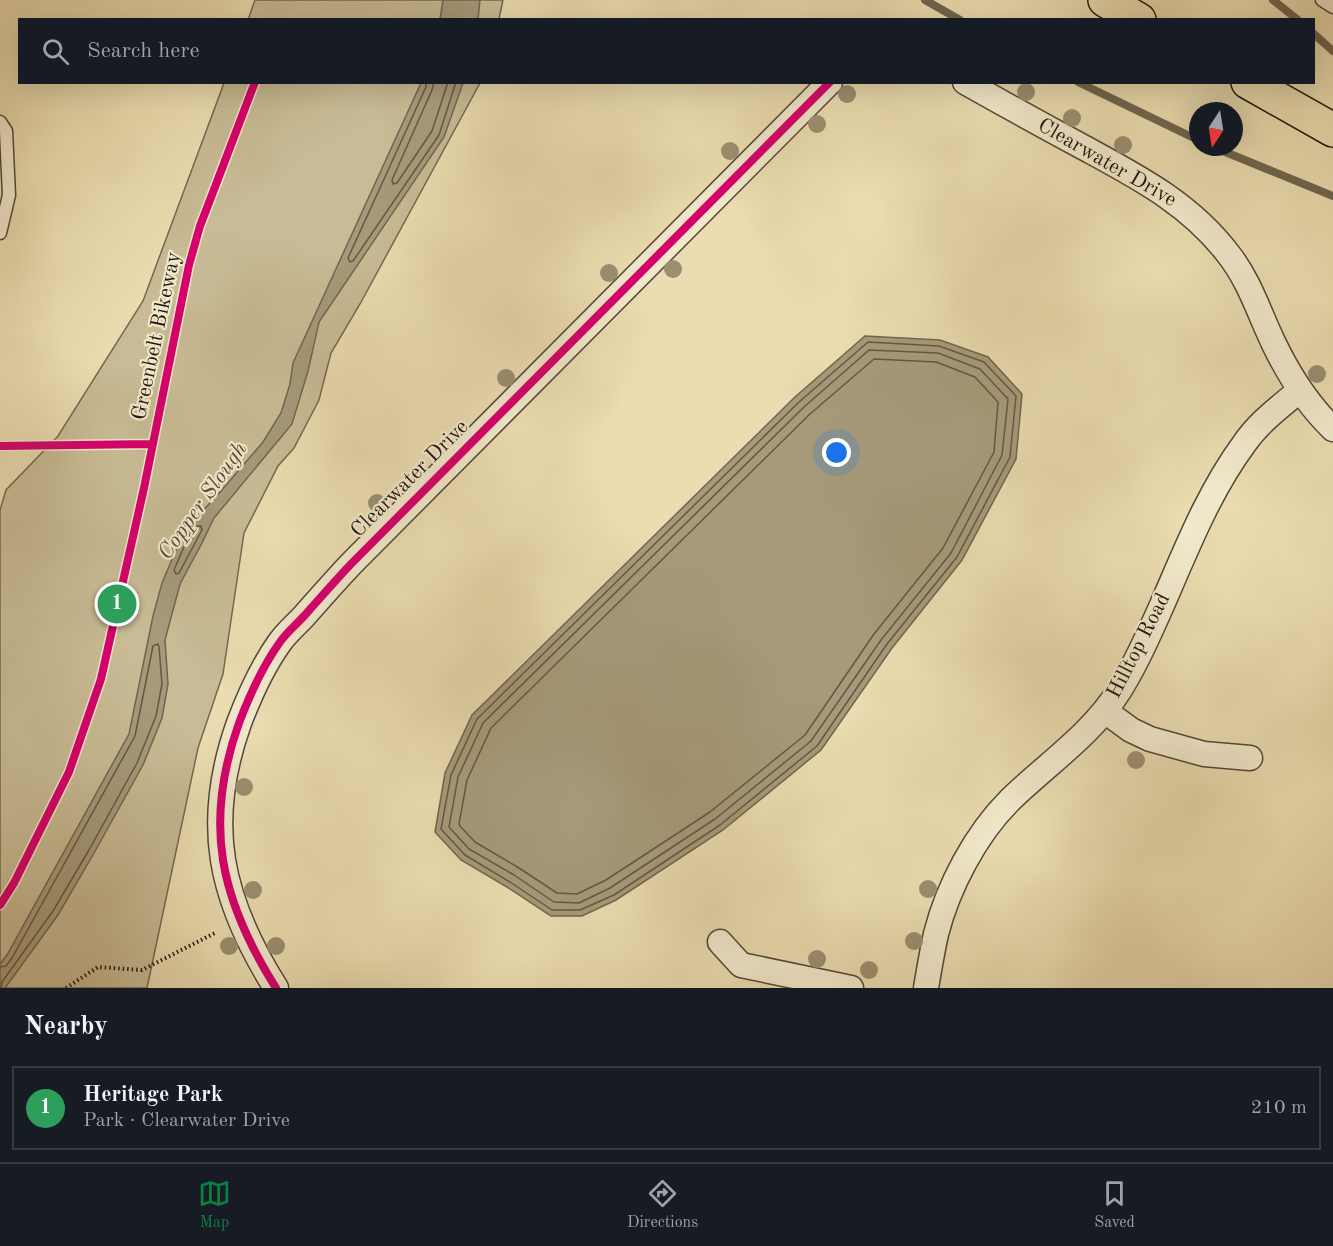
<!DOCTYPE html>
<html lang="en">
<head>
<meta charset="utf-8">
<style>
  body { margin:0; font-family:"Old Standard TT",serif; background:#20242c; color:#f1f3f6 }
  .compass { position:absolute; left:1189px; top:102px; width:54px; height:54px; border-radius:50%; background:#171b24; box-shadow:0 6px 24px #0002; rotate:192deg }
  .you { position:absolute; left:837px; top:453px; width:21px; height:21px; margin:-15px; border:4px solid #fff; border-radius:50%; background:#1a73e8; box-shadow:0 0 0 9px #1a73e833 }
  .badge { display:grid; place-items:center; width:39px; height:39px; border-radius:50%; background:#0b8043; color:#fff; font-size:20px; font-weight:700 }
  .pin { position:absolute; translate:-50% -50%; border:3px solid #fff; box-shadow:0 2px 6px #0006 }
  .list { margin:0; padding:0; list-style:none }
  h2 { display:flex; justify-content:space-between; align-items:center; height:78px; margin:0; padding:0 24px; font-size:26px }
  h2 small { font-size:20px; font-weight:400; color:#9ea1a6 }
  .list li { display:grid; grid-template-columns:39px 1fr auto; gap:18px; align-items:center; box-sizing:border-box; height:84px; margin:0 12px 12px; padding:0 12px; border:2px solid #363941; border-radius:0px }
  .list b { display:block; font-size:22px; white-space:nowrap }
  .list p { margin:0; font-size:20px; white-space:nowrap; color:#9ea1a6 }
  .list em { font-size:20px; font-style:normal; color:#9ea1a6 }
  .icon { flex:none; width:33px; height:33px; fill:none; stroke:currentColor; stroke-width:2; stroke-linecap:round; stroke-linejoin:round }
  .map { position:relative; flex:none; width:1333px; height:988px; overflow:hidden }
  .search { position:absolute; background:#171b24; box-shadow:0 6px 24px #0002; left:18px; right:18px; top:18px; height:66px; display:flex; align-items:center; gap:15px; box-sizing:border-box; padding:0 21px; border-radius:0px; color:#9ea1a6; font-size:22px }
  .sheet { height:174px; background:#171b24 }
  nav { display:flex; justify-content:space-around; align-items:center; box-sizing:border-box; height:84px; border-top:2px solid #363941; background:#171b24; font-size:16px; color:#9ea1a6 }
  nav a { display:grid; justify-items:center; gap:3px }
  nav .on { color:#0b8043 }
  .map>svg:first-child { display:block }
  .green { fill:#c8bb95; stroke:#746952; stroke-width:1.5 }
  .water { fill:#a69a7a; stroke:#70664f; stroke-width:1.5 }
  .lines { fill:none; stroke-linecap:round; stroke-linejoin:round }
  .shore { stroke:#625844; stroke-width:1.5 }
  .stream { stroke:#70664f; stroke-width:8 }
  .lane-casing { stroke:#524837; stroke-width:15 }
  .street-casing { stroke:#524837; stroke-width:27 }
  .highway-casing { stroke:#1f170e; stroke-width:36 }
  .path { stroke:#1f170e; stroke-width:4; stroke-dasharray:1.5 3; stroke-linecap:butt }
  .lane { stroke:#f2e9cc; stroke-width:12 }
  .street { stroke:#f2e9cc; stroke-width:24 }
  .highway { stroke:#ebddb1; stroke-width:33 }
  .cycleway-casing { stroke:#f2e9cc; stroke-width:11 }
  .cycleway { stroke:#d6006c; stroke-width:8 }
  .tree { fill:#9b8f71 }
  .labels { text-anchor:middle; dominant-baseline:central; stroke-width:4.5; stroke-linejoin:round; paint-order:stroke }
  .street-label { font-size:21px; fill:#1f170e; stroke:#f2e9cc }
  .water-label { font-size:22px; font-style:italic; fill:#554b39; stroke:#f2e9cc }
</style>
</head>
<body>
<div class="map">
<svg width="1333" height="988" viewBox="0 0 1333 988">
  <rect width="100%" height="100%" fill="#ebddb1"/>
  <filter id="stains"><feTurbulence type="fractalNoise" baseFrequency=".00333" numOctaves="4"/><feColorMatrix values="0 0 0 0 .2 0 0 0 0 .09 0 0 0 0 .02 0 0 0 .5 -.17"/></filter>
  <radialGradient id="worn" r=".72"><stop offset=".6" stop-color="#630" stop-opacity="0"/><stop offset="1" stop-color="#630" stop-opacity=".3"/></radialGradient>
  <path class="green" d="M255,0H503L499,19L248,20Z
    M224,83H480L360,304L331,353L319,400L294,448L278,466L244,533L223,674L198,748L147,988H0V510L6,490L58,436L143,301Z"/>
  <path class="water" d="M443,0H480L478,19H440Z
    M421,83H463L444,137L319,322L308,371L292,424L214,518L202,543L180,584L165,640L168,684L162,718L143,765L94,853L58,915L5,988H0V964L7,955L129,734L153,616L162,583L184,531L221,491L263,442L281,413L290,384L293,363Z
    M865,336L940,340L988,357L1022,394L1016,459L962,560L892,648L821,750L723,830L616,900L582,916H551L507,887L461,860L435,832L445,773L472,715L795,397Z"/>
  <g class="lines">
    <path class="shore" d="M426,82V87L348,258L350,262L353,261L439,135L456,82
      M434,82L432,90L392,180L393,184L397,183L432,131L448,82
      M868,342L939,346L984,362L1016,396L1010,457L957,557L887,644L817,746L720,825L614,895L580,910H552L510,882L465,855L441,829L451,775L477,719L799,402Z
      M869,350L938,353L980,369L1008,399L1002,455L951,553L881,640L811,741L715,819L610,888L579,903L554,902L514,875L469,849L449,827L458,777L483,723L804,407Z
      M874,359L936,362L975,377L998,402L994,452L943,548L874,634L805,735L710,812L606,880L577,894L557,893L519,868L475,842L460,826L459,824L467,780L491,728L810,414Z
      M197,526H201L202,530L179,573L176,574L174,570L189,535Z
      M0,967L6,966L12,958L135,736L153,646L158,644L159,647L162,684L156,716L137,763L89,850L53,911L2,982L1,988"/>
    <path class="stream" d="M925,0L960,20
      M1273,0L1298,20
      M1314,34L1333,51
      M1078,82L1198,140
      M1213,147L1333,196"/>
    <g class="lane-casing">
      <path id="lane" d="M1322,0L1333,7
        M0,122L6,131L9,195L0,233"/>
    </g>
    <g class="street-casing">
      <path id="street" d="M965,82C1004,104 1042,125 1081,146C1136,176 1190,203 1229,255C1250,282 1259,313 1274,344C1289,375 1308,405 1333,429
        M1105,711L1131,730L1150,739L1204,754L1250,758
        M720,942L741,965L851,988
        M276,988C220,899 203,824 239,723C250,694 262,667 280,642C287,632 297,624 305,615C320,598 335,581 351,564L830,82
        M926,988C929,970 932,952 936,934C948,887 975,835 1010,800C1047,764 1091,735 1119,691C1136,664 1149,634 1162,605C1186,550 1208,493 1244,444C1259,422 1280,407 1300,390"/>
    </g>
    <g class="highway-casing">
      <path id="highway" d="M1105,0L1139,20
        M1248,82L1333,130"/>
    </g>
    <path class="path" d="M66,988L98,967L142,970L215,933"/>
    <use href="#lane" class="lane"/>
    <use href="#street" class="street"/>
    <use href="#highway" class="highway"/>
    <g class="cycleway-casing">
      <path id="cycleway" d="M0,446L152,444
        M0,905L14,883L69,772L101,679L144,488L189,265L200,226L215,187L255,82
        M276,988C220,899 203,824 239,723C250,694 262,667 280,642C287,632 297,624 305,615C320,598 335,581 351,564L830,82"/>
    </g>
    <use href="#cycleway" class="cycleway"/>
  </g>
  <g class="tree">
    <circle cx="1026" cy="92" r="9"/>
    <circle cx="847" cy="94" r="9"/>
    <circle cx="1072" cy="118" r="9"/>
    <circle cx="817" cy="124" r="9"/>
    <circle cx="1123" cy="145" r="9"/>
    <circle cx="730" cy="151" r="9"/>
    <circle cx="673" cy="269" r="9"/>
    <circle cx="609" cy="273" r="9"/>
    <circle cx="1317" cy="374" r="9"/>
    <circle cx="506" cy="378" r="9"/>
    <circle cx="377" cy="503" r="9"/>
    <circle cx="1136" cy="760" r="9"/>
    <circle cx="244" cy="787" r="9"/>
    <circle cx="928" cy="889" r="9"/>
    <circle cx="253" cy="890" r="9"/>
    <circle cx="914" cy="941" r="9"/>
    <circle cx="229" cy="946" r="9"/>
    <circle cx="276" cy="946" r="9"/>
    <circle cx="817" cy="959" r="9"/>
    <circle cx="869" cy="970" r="9"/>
  </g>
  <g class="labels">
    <g class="street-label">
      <text transform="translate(1107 163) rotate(30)">Clearwater Drive</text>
      <text transform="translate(157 336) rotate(-78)">Greenbelt Bikeway</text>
      <text transform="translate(410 479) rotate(-45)">Clearwater Drive</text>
      <text transform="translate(1139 646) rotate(-63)">Hilltop Road</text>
    </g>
    <g class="water-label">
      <text transform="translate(203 501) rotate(-55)">Copper Slough</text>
    </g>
  </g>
  <rect width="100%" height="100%" filter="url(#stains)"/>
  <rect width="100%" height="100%" fill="url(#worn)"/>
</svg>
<svg class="compass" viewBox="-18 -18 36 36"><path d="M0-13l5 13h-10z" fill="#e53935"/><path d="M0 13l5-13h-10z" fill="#9ea1a6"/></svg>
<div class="you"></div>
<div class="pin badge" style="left:117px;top:604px;background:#2e9e5b">1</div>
<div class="search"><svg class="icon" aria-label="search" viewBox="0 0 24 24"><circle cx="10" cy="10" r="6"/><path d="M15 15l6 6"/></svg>Search here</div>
</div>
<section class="sheet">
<h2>Nearby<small></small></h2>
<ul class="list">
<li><span class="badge" style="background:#2e9e5b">1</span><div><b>Heritage Park</b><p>Park · Clearwater Drive</p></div><em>210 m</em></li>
</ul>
</section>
<nav>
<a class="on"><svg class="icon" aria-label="map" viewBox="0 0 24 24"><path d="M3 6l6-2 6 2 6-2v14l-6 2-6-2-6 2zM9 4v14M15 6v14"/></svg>Map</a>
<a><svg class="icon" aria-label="directions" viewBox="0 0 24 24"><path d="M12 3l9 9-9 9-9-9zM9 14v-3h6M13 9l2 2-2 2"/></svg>Directions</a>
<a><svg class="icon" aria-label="saved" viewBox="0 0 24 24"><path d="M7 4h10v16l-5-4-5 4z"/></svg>Saved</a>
</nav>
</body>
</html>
